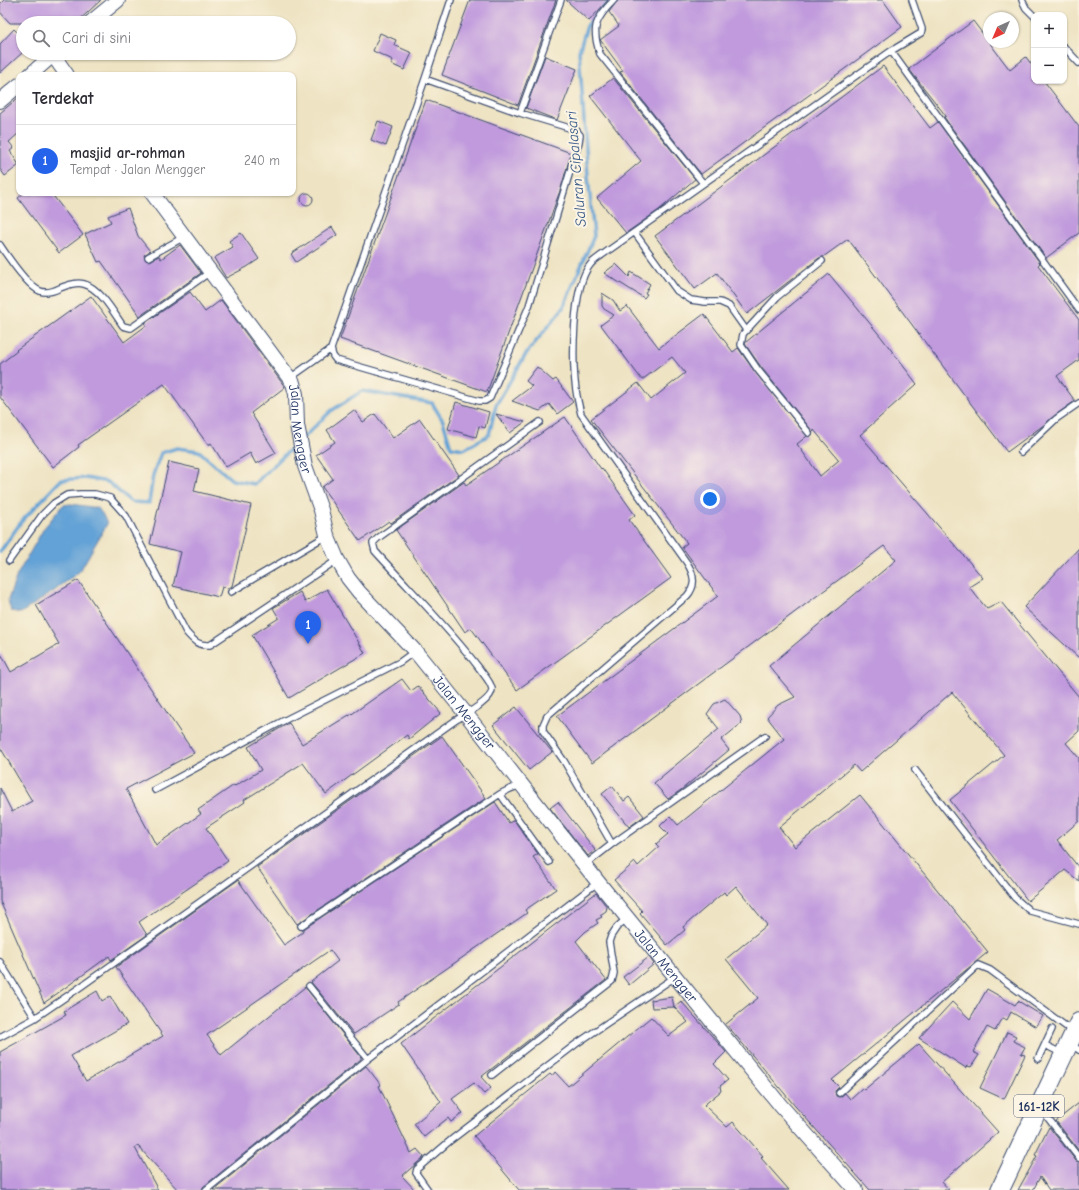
<!DOCTYPE html>
<html lang="id">
<head>
<meta charset="utf-8">
<style>
  body { margin:0; font-family:"Comic Neue",sans-serif; background:#f7f7f7; color:#2b2b33 }
  .controls { position:absolute; right:12px; top:12px; display:grid; overflow:hidden; border-radius:8px; box-shadow:0 1px 3px #0004 }
  .controls button { width:36px; height:36px; display:grid; place-items:center; padding:0; border:0; border-bottom:1px solid #e1e1e2; background:#fff; color:#2b2b33; font:20px sans-serif }
  .compass { position:absolute; left:983px; top:12px; width:36px; height:36px; border-radius:50%; background:#fff; box-shadow:0 1px 3px #0004; rotate:224deg }
  .you { position:absolute; left:710px; top:499px; width:14px; height:14px; margin:-10px; border:3px solid #fff; border-radius:50%; background:#1a73e8; box-shadow:0 0 0 6px #1a73e833 }
  .badge { display:grid; place-items:center; width:26px; height:26px; border-radius:50%; background:#2563eb; color:#fff; font-size:13px; font-weight:700 }
  .pin { position:absolute; translate:-50% -33px; filter:drop-shadow(0 1px 2px #0008) }
  .pin::after { content:''; position:absolute; top:21px; width:14px; height:12px; background:inherit; clip-path:polygon(0 0,100% 0,50% 100%) }
  .list { margin:0; padding:0; list-style:none }
  h2 { display:flex; justify-content:space-between; align-items:center; height:52px; margin:0; padding:0 16px; font-size:17px }
  h2 small { font-size:13px; font-weight:400; color:#7c7c81 }
  .list li { display:grid; grid-template-columns:26px 1fr auto; gap:12px; align-items:center; box-sizing:border-box; height:72px; padding:0 16px; border-top:1px solid #e1e1e2 }
  .list b { display:block; font-size:15px; white-space:nowrap }
  .list p { margin:0; font-size:13px; white-space:nowrap; color:#7c7c81 }
  .list em { font-size:13px; font-style:normal; color:#7c7c81 }
  .icon { flex:none; width:22px; height:22px; fill:none; stroke:currentColor; stroke-width:2; stroke-linecap:round; stroke-linejoin:round }
  .map { position:relative; flex:none; width:1079px; height:1190px; overflow:hidden }
  .search { position:absolute; background:#fff; box-shadow:0 1px 3px #0004; left:16px; top:16px; width:280px; height:44px; display:flex; align-items:center; gap:10px; box-sizing:border-box; padding:0 14px; border-radius:22px; color:#7c7c81; font-size:15px }
  .panel { position:absolute; background:#fff; box-shadow:0 1px 3px #0004; left:16px; top:72px; width:280px; height:124px; border-radius:8px }
  .map>svg:first-child { display:block }
  .water { fill:#63a2d6; stroke:#3f689a }
  .lines { fill:none; stroke-linecap:round; stroke-linejoin:round }
  .stream { stroke:#63a2d6; stroke-width:3.5 }
  .building { fill:#c09add }
  .service-casing { stroke:#3b4a6d; stroke-width:8 }
  .tertiary-casing { stroke:#3b4a6d; stroke-width:16 }
  .primary-casing { stroke:#3b4a6d; stroke-width:20 }
  .service { stroke:#fff; stroke-width:5.5 }
  .tertiary { stroke:#fff; stroke-width:14 }
  .primary { stroke:#fff; stroke-width:18 }
  .labels { text-anchor:middle; dominant-baseline:central; stroke-width:4; stroke-linejoin:round; paint-order:stroke }
  .shield { fill:#fcf5e5; stroke:#5e6a86; stroke-width:1 }
  .shield-label { font-size:13px; font-weight:bold; fill:#1b2f5e }
  .street-label { font-size:14px; fill:#1b2f5e; stroke:#fcf5e5 }
  .water-label { font-size:15px; font-style:italic; fill:#345788; stroke:#fcf5e5 }
</style>
</head>
<body>
<div class="map">
<svg width="1079" height="1190" viewBox="0 0 1079 1190">
  <rect width="100%" height="100%" fill="#fcf5e5"/>
  <filter id="ink" filterUnits="userSpaceOnUse"><feTurbulence type="fractalNoise" baseFrequency=".025" numOctaves="2"/><feDisplacementMap in="SourceGraphic" scale="8" xChannelSelector="R" yChannelSelector="G"/><feConvolveMatrix kernelMatrix="1 2 1 2 8 2 1 2 1" color-interpolation-filters="sRGB"/></filter>
  <filter id="wash" filterUnits="userSpaceOnUse"><feTurbulence type="fractalNoise" baseFrequency=".012" numOctaves="4" result="noise"/><feDisplacementMap in="SourceGraphic" scale="16" xChannelSelector="R" yChannelSelector="G"/><feGaussianBlur stdDeviation="0.9" result="paint"/><feColorMatrix in="noise" values="0 0 0 0 0 0 0 0 0 0 0 0 0 0 0 0 0 1.4 0 .05"/><feComposite in="paint" operator="in"/></filter>
  <g filter="url(#wash)">
    <rect width="100%" height="100%" fill="#eee3c2"/>
    <path class="water" d="M71,504L98,508L103,515L107,524L80,571L54,591L21,613L11,611L8,600L17,575L44,528L63,505Z"/>
    <g class="lines">
      <path class="stream" d="M304,437L331,411L362,391L432,403L443,421L451,447L464,449L489,435L496,405L526,354L563,308L594,236L588,176L579,51L587,26L609,0
        M0,552L21,522L61,480L85,478L108,482L131,502L149,503L153,475L161,453L177,448L199,451L232,480L254,484L296,444"/>
    </g>
    <g id="blocks">
      <path class="building" d="M4,0H101L76,23H10L0,12V4Z
        M470,0H556L518,105L442,75Z
        M566,0H608L589,21Z
        M618,0H883L902,27L701,174L620,72L623,71L601,41L600,40L619,26L609,12Z
        M973,21L1010,70L1026,57L1034,68V81H1044L1079,127V233L1046,258L944,117L946,116L909,69Z
        M14,29L23,38V52L0,73V44Z
        M380,33L396,40L394,45L412,53L404,70L391,64L393,60L373,51Z
        M545,56L577,69L557,120L526,108Z
        M883,66L930,128L938,122L1040,263L1038,265L1079,320V360L1057,376L1075,401L1054,416L1045,424L1007,452L848,239L823,257L819,258L747,314L717,273L695,289L655,236Z
        M613,78L695,179L659,210L626,233L597,198L641,161L590,96Z
        M19,97V133L9,142L14,148L10,151L19,165L5,176L0,169V113Z
        M426,100L571,153L561,188L487,392L340,339Z
        M378,121L393,127L386,146L371,140Z
        M301 199a6 6 0 1 1 12 0a6 6 0 1 1-12 0Z
        M24,193H51L83,235L59,253L18,198Z
        M128,208L138,236L150,251L144,255L146,260L150,261L159,256L161,259L180,245L201,273L140,316L101,261L98,262L85,234L111,222L108,216Z
        M332,227L337,235L296,262L291,254Z
        M241,233L259,259L247,267L226,278L214,258L233,247L229,241Z
        M616,264L629,277L631,272L650,284L645,293L647,294L644,298L604,273Z
        M829,274L882,338L917,384L860,435L983,578L969,587L987,609L1001,602L1079,697V731L1066,743L1079,758V821L1057,840L1079,868V881L1065,870L1028,901L950,800L1004,755L952,692L860,772L854,765L779,827L795,847L860,795L988,952L832,1080L839,1087L835,1091L836,1096L840,1097L845,1093L850,1099L862,1088L864,1090L919,1044L998,1132L942,1182L949,1190H870L795,1106L726,1024L758,998L726,959L767,925L736,886L726,895L724,892L683,927L685,930L667,945L640,913L642,911L614,880L635,862L638,866L659,847L656,844L668,834L660,826L670,816L678,825L784,739L767,717L778,705L795,697L769,666L896,560L884,546L592,763L557,716L718,596L682,547L687,543L591,419L638,383L651,400L685,373L672,357L642,380L601,325L614,315L604,309L602,306V293L613,300L620,311L627,306L659,348L704,314L733,352L738,348L755,372L807,436L797,444L820,476L839,460L814,430L813,432L761,367L745,344L746,342Z
        M190,292L205,312L221,300L285,387L251,413L276,453L256,464L250,453L226,467L211,443L208,445L164,384L78,445L79,447L53,467L0,397V364L17,351L16,350L91,296L124,342L147,325L145,323Z
        M537,367L553,381L556,379L573,402L557,414L549,404L540,411L512,401L532,386L526,381Z
        M456,402L489,412L485,428L479,426L476,437L448,429Z
        M354,410L363,422L375,414L393,438L420,419L459,475L391,523L389,521L360,541L322,487L333,479L316,455L335,442L327,430Z
        M496,414L525,422L510,433Z
        M565,417L601,469L602,468L635,515L629,520L671,578L517,690L471,628L465,632L396,530L464,482L466,485Z
        M169,462L199,469L194,491L251,505L232,586L229,588L222,587L219,597L173,586L181,552L150,544Z
        M1079,548V658L1024,607Z
        M78,580L194,753L126,789L156,845L201,814L198,810L234,785L235,786L261,770L248,747L289,723L302,744L349,715V716L402,679L411,691L418,686L441,713L409,739L407,735L326,794L303,763L244,800L245,802L206,828L228,861L139,922L147,935L111,960L109,956L44,1003L0,901V788L12,812L32,801L0,747V652L11,672L59,644L36,605Z
        M327,589L365,653L289,698L252,635L279,618L273,608L300,592L305,602Z
        M725,699L740,716L742,723L721,740L729,750L681,790L668,799L654,783L719,729L707,714L714,704Z
        M516,707L552,752L529,770L493,725Z
        M442,736L486,798L297,924L257,867Z
        M612,786L624,801L629,797L644,816L629,827L602,794Z
        M495,802L509,823L514,820L538,854L533,857L556,889L525,910L527,913L398,1002L399,1004L354,1034L311,982L338,961L330,950L207,1035L221,1055L305,987L361,1057V1059L203,1187L202,1190H178L138,1146L135,1148L158,1190H0V1052L66,1015L64,1011L97,991L102,1001L110,996L127,1024L71,1056L86,1081L163,1036L116,967L238,880L284,945L303,932L302,930Z
        M558,802L595,850L588,856L550,808Z
        M596,893L607,907L606,911L600,915L602,917L596,920L598,923L585,932L576,941L606,980L481,1077L491,1088L484,1094L474,1083L452,1099L463,1113L451,1122L448,1118L424,1137L414,1124L441,1102L401,1044Z
        M649,957L654,964L629,985L623,977Z
        M987,989L1015,1005L1018,1001L1043,1016L1036,1027L1011,1012L1007,1020L1003,1018L995,1031L987,1027L973,1052L979,1055L971,1067L968,1066L966,1068L919,1038L952,1002L970,1019Z
        M672,997L674,1007L652,1008L651,1000Z
        M681,1001L726,1052L714,1064L728,1080L720,1086L721,1091L704,1105L727,1127L733,1122L763,1156L761,1158L789,1190H519L474,1136L550,1074L552,1076L555,1072L568,1086L651,1017L669,1036L688,1022L674,1007Z
        M1007,1032L1016,1036L1013,1041L1025,1047L1021,1054L1025,1055L1004,1099L980,1088Z
        M366,1066L381,1085L379,1086L411,1153L417,1149L424,1157L402,1176L415,1190H213Z
        M1079,1103V1151L1056,1121Z
        M1049,1127L1076,1161L1079,1162V1190H1049L1040,1177L1033,1190H1018L1037,1156L1035,1155Z"/>
    </g>
  </g>
  <g filter="url(#ink)">
    <use href="#blocks" fill-opacity="0" stroke="#3b4a6d" stroke-width="1"/>
    <g class="lines">
      <g class="service-casing">
        <path id="service" d="M614,0C595,19 591,28 600,54L703,183
          M1022,0L1026,8L1034,16
          M1064,47L1079,63
          M891,51L1079,310
          M520,113L561,0
          M635,233L677,291L691,300L705,302H720L729,306L746,330
          M0,245C8,257 27,286 40,291C47,294 54,291 60,288C68,285 76,282 84,284C100,288 114,313 123,326L131,328L210,272
          M148,257L184,237
          M331,349L333,356L336,360L479,401H485L490,398L529,306L579,142L580,135L576,130L520,113L425,79
          M290,378L331,349L425,79L451,0
          M809,433L758,370L741,345L743,334L777,297L822,261
          M1021,452L1056,419L1079,403
          M9,561L42,515L54,503L67,495L80,494H95L110,498L126,516L186,632C194,641 198,646 210,645L337,560
          M231,592L326,536
          M915,770L1015,898L1030,911L1079,924
          M155,790L285,720L400,662L415,651
          M500,794L549,862
          M612,844L564,761L543,731V725L547,716L687,596C697,585 694,574 687,563L581,414C579,406 577,398 576,390C572,362 572,287 590,265C593,261 598,258 602,255L891,51L921,33L922,29L912,0
          M585,865L612,844L765,736
          M301,926L500,794L510,789L521,785
          M0,962L35,1018
          M309,986L368,1059
          M0,1037L35,1018L76,990L456,720C464,715 493,700 492,689C491,682 483,674 479,668C449,628 409,589 375,551L373,543L378,538L540,422
          M1071,1044L1079,1050
          M1045,1045L1061,1053
          M1038,1059L1052,1029
          M492,1075L612,981L614,973L609,942L611,936L617,927L626,919
          M839,1093L978,965L990,970L1072,1031
          M1041,1109L1079,1158
          M206,1190L368,1059L597,883
          M428,1190L416,1173L417,1169L451,1140L576,1044L675,977"/>
      </g>
      <g class="tertiary-casing">
        <g id="tertiary">
          <path d="M90,23L118,0"/>
          <path d="M53,55L67,75"/>
          <path d="M30,75L55,53"/>
          <path d="M0,101L19,85"/>
          <path id="s1" d="M152,193L293,383L296,394L297,425L305,466L321,510L327,535L337,559L348,578L359,592L415,651L466,714L598,882L781,1106L856,1190"/>
        </g>
      </g>
      <g class="primary-casing">
        <path id="primary" d="M1000,1190L1079,1022"/>
      </g>
      <use href="#service" class="service"/>
      <use href="#tertiary" class="tertiary"/>
      <use href="#primary" class="primary"/>
    </g>
  </g>
  <g class="labels">
    <rect class="shield" x="1014" y="1095" width="50" height="22" rx="3"/>
    <g class="shield-label">
      <text x="1039" y="1106">161-12K</text>
    </g>
    <g class="street-label">
      <text stroke="none"><textPath href="#s1" startOffset="283">Jalan Mengger</textPath></text>
      <text stroke="none"><textPath href="#s1" startOffset="619">Jalan Mengger</textPath></text>
      <text stroke="none"><textPath href="#s1" startOffset="943">Jalan Mengger</textPath></text>
    </g>
    <g class="water-label">
      <text transform="translate(576 169) rotate(-95)">Saluran Cipalasari</text>
    </g>
  </g>
</svg>
<div class="controls">
<button>+</button>
<button>−</button>
</div>
<svg class="compass" viewBox="-18 -18 36 36"><path d="M0-13l5 13h-10z" fill="#e53935"/><path d="M0 13l5-13h-10z" fill="#7c7c81"/></svg>
<div class="you"></div>
<div class="pin badge" style="left:308px;top:644px">1</div>
<div class="search"><svg class="icon" aria-label="search" viewBox="0 0 24 24"><circle cx="10" cy="10" r="6"/><path d="M15 15l6 6"/></svg>Cari di sini</div>
<section class="panel">
<h2>Terdekat<small></small></h2>
<ul class="list">
<li><span class="badge">1</span><div><b>masjid ar-rohman</b><p>Tempat · Jalan Mengger</p></div><em>240 m</em></li>
</ul>
</section>
</div>
</body>
</html>
